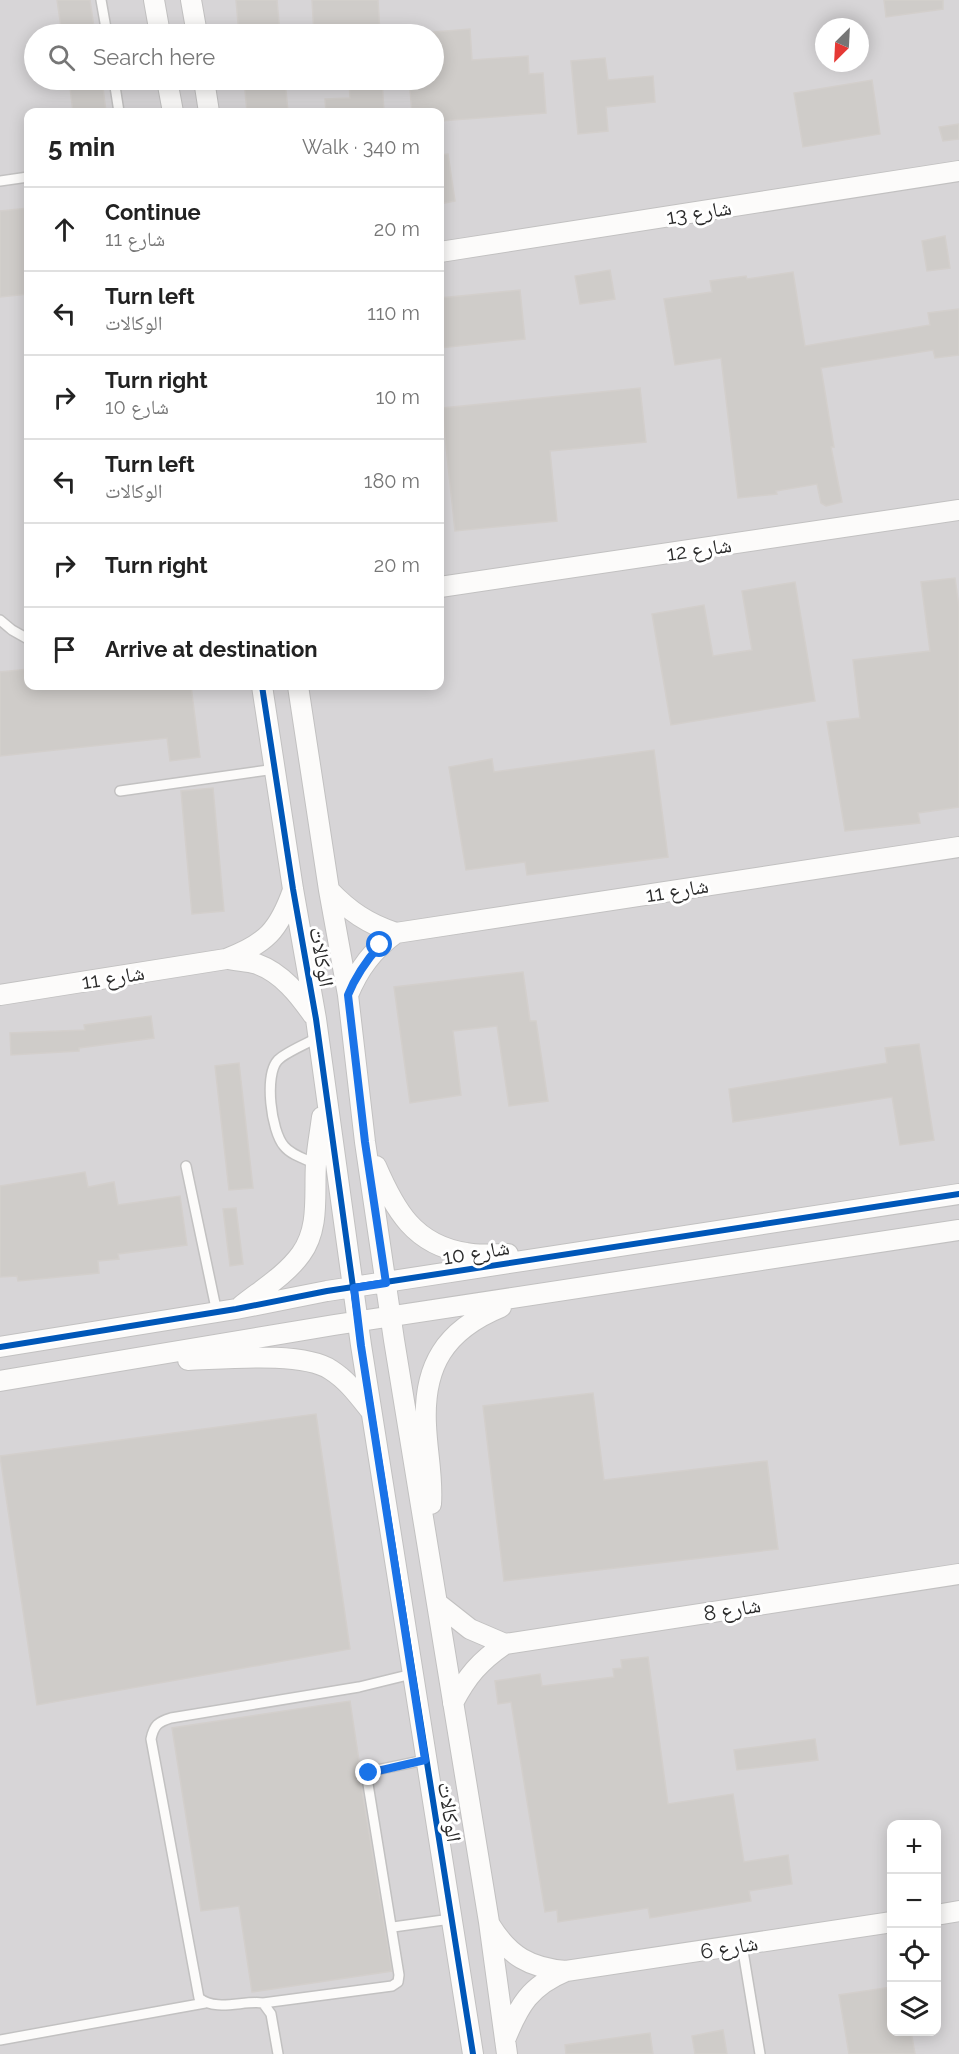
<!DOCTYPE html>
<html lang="en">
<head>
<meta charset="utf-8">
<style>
  body { margin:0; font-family:Raleway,"Noto Naskh Arabic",sans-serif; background:#f2f2f2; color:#222 }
  .controls { position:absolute; right:18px; bottom:18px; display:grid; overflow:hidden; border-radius:12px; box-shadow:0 3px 15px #0003 }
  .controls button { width:54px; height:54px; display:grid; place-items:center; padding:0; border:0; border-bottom:2px solid #e0e0e0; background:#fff; color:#222; font:30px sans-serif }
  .compass { position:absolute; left:815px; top:18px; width:54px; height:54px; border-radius:50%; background:#fff; box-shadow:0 3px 15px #0003; rotate:204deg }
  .stop { position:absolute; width:18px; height:18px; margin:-14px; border:4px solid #1a73e8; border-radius:50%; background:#fff }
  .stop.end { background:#1a73e8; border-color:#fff; box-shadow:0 2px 6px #0008 }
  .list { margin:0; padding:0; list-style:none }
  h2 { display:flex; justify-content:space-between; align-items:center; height:78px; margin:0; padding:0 24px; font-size:26px }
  h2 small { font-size:20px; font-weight:400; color:#767676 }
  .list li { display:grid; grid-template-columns:39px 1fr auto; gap:18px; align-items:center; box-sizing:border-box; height:84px; padding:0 24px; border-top:2px solid #e0e0e0 }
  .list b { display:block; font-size:22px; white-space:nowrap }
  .list p { margin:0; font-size:20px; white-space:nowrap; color:#767676 }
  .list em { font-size:20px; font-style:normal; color:#767676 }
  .icon { flex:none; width:33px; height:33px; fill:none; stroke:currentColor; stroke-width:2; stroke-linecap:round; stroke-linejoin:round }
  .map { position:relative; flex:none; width:959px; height:2054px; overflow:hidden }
  .search { position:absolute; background:#fff; box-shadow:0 3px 15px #0003; left:24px; top:24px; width:420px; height:66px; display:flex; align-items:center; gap:15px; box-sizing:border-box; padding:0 21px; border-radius:33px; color:#767676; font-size:22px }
  .panel { position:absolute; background:#fff; box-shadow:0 3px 15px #0003; left:24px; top:108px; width:420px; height:582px; border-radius:12px }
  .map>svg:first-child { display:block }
  .industrial { fill:#d7d5d7; fill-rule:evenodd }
  .building { fill:#cfccc9; stroke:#d3cfcc; stroke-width:1.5 }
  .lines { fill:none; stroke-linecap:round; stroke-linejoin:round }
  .lane-casing { stroke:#c2c1c1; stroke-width:12 }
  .street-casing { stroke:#c2c1c1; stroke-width:22 }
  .lane { stroke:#fcfbfa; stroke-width:9 }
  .street { stroke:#fcfbfa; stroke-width:20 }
  .cycleway-casing { stroke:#fff; stroke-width:10 }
  .cycleway { stroke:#0057b8; stroke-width:6 }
  .route { stroke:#1a73e8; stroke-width:8 }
  .labels { text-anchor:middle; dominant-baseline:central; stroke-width:6; stroke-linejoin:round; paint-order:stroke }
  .street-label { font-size:21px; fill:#2a2a2a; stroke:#fff }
</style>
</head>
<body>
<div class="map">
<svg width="959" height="2054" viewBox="0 0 959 2054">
  <rect width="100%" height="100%" fill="#e8e3e0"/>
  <path class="industrial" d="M0,0H959V2054H0ZM824,27H860V63H824ZM34,34H434V80H34ZM28,112H440V686H28ZM892,1824H936V2032H892Z"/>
  <path class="building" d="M57,0H90L95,34H62Z
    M236,0H277L280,34H239Z
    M312,0H378L380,34H314Z
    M884,0H943V9L886,17Z
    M470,29L472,60L528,56L529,74L543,73L546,113L440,121V112H412L409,80H434V32Z
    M605,58L608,80L653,76L655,102L606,107L608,131L578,134L571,61Z
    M69,80H102L106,112H73Z
    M244,80H285L288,112H247Z
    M349,80H382L384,112H326L325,99L350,98Z
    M872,80L880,134L803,147L794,93Z
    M959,124V139L943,141L939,127Z
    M448,154L455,201L440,204V155Z
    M28,208V294L0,297V211Z
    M945,236L950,268L927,271L922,241Z
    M610,270L615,299L580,304L575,276Z
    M793,272L805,346L930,325L928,313L959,309V355L935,358L933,350L821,368L834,447H831L842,502L826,506L821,503L817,484L776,491L777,494L738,498L721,358L675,365L664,299L712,292L710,281L746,276L747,279Z
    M520,290L525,339L440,348V298Z
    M640,388L646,442L550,451L557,521L455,531L442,408Z
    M955,578L959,607V807L918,813L920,823L845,831L827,722L860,718L853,660L930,651L921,582Z
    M795,582L815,701L671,725L652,614L704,605L713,656L752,650L742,591Z
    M28,669V686H191L200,757L170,761L167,738L0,756V672Z
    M654,750L668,857L527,875L525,862L466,870L449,767L492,759L494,772Z
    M213,788L224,911L192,914L181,791Z
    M523,972L530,1021H536L548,1101L509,1106L497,1026L453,1031L461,1095L410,1103L394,987Z
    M151,1016L154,1038L79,1048V1051L11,1055L10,1033L85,1030L84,1025Z
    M919,1044L934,1140L900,1145L892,1097L733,1122L729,1089L887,1063L885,1048Z
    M239,1063L253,1188L229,1190L215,1066Z
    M85,1172L88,1187L114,1182L118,1205L180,1196L187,1245L118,1254L119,1259L98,1261L99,1273L18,1281L17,1276L0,1277V1186Z
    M236,1208L243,1264L230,1266L223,1209Z
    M593,1393L604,1480L767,1461L778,1549L504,1581L483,1406Z
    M316,1414L350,1649L37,1705L0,1456Z
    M648,1657L668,1804L733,1794L744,1862L788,1855L792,1884L749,1891L751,1901L650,1918L648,1908L558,1922L557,1910L545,1912L511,1702L498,1704L495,1681L540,1674L542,1686L614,1677L613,1669L622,1668L621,1660Z
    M350,1701L361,1774L360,1779L392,1971L252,1992L239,1906L201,1911L172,1728Z
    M815,1739L818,1760L737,1770L734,1750Z
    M891,1987V2031H911L915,2054H849L839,1995Z
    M723,2030L727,2054H695L692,2036Z
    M650,2033L653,2054H566L565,2045Z"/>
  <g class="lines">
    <g class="lane-casing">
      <path id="lane" d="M101,0L107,34
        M114,80L119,112
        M0,181L28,177
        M0,620L12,630L28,639
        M120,791L275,769
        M316,1164C305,1159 291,1155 284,1146C271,1131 264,1075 278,1060C286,1052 308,1043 319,1037
        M186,1166L217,1313
        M393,1927L451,1919
        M742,1945L760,2054
        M263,2003L392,1986L398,1982L399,1975L367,1778L372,1771L425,1760
        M0,2040L205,2003
        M278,2054L271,2014L263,2003C244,2000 216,2012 199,1998L151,1739C154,1725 158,1722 171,1718L359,1687L412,1674"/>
    </g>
    <g class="street-casing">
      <path id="street" d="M154,0L160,34
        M191,0L197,34
        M167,80L173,112
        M204,80L209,112
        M440,252L959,171
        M440,587L959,510
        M262,686L293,889L316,1019L361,1345L473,2054
        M298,686L329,890L348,995L365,1142L394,1340L489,1922L507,2054
        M329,890C349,911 368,924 396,933L959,847
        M229,959C238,961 249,961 257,964C282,973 299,995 313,1015
        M0,995L226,959C266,944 279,930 293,890
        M348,995C359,968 373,950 396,933
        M376,1166C395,1210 414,1245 466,1253C479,1256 494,1254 508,1254
        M241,1306C261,1290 286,1275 301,1254C320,1228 314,1194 316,1164C317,1148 320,1133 322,1117
        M0,1347L236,1309L327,1291L959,1194
        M188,1360C223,1359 303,1351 331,1370C347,1380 358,1395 370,1410
        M0,1381L334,1325L959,1230
        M431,1504C433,1477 427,1452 426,1425C423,1366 445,1330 501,1307
        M437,1603L470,1629L505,1644
        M453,1703C467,1676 480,1661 505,1644L959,1574
        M936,1915L959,1911
        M490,1925C509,1956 530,1968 566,1971L892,1922
        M505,2040C519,2005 530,1986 566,1971"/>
    </g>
    <use href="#lane" class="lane"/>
    <use href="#street" class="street"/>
    <g class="cycleway-casing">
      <path id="cycleway" d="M262,686L293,889L316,1019L361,1345L473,2054
        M0,1347L236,1309L327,1291L959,1194"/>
    </g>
    <use href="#cycleway" class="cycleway"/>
  </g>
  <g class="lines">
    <path class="route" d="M369,1773L425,1760L361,1346L354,1288L386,1283L365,1142L348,995C356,975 366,961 380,945"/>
  </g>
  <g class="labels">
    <g class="street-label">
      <text transform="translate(699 212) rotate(-9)">شارع 13</text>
      <text transform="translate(699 549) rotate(-8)">شارع 12</text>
      <text transform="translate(677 890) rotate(-9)">شارع 11</text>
      <text transform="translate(322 957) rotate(80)">الوكالات</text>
      <text transform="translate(113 977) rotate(-9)">شارع 11</text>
      <text transform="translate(476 1252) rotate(-9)">شارع 10</text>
      <text transform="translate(732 1609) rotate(-9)">شارع 8</text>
      <text transform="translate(450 1812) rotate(81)">الوكالات</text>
      <text transform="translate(729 1947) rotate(-9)">شارع 6</text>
    </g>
  </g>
</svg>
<div class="controls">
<button>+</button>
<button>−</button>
<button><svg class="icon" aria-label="locate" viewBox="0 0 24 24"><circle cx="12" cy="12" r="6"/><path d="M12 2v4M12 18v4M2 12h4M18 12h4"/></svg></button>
<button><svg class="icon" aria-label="layers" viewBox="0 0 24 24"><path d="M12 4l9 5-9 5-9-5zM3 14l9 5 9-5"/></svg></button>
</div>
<svg class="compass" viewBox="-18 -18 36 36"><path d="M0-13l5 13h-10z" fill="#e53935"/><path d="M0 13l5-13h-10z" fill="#767676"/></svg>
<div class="stop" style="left:380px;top:945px"></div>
<div class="stop end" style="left:369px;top:1773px"></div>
<div class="search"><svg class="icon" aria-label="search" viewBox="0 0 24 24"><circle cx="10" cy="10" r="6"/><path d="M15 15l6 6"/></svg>Search here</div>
<section class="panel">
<h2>5 min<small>Walk · 340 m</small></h2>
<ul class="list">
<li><svg class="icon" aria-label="ahead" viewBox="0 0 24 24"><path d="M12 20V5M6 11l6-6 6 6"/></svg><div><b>Continue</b><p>شارع 11</p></div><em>20 m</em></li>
<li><svg class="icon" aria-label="left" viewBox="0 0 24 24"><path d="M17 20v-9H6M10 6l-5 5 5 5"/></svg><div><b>Turn left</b><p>الوكالات</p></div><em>110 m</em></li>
<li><svg class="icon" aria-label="right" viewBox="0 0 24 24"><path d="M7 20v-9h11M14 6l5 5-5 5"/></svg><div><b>Turn right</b><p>شارع 10</p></div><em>10 m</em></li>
<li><svg class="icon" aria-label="left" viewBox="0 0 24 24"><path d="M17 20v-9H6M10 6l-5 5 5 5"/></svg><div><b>Turn left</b><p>الوكالات</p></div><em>180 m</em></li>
<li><svg class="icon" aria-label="right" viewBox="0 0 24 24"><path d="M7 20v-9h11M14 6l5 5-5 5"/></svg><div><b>Turn right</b></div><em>20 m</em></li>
<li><svg class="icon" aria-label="arrive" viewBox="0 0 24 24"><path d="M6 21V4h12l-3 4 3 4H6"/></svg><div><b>Arrive at destination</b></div></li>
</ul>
</section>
</div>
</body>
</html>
